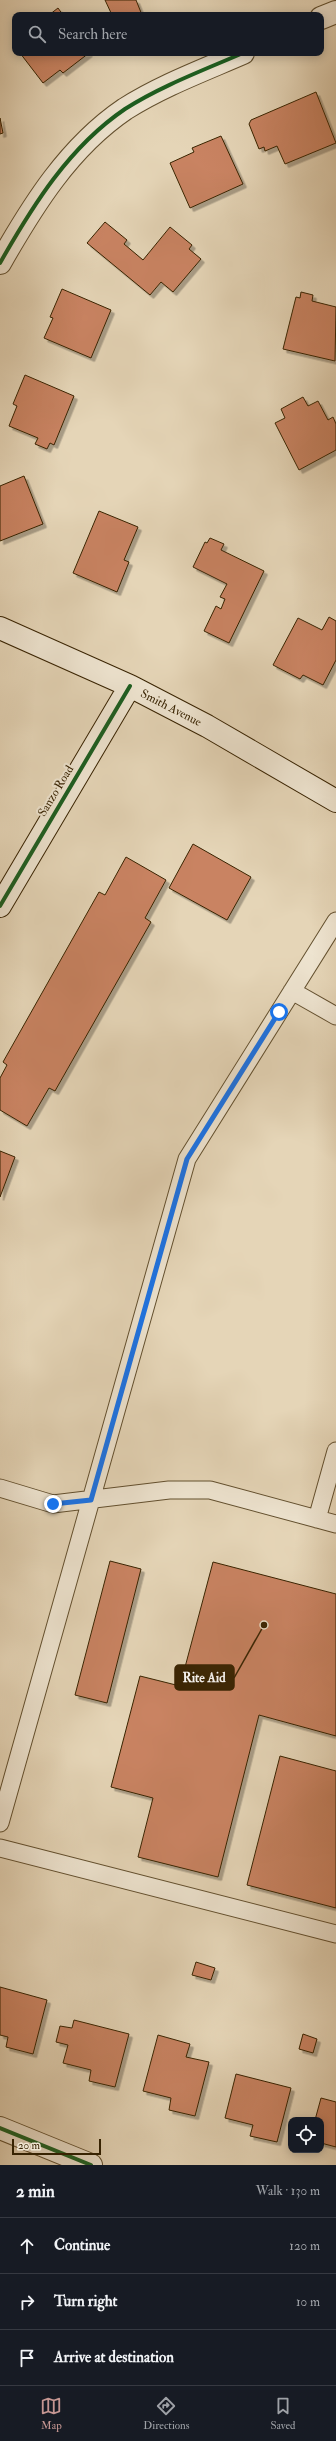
<!DOCTYPE html>
<html lang="en">
<head>
<meta charset="utf-8">
<style>
  body { margin:0; font-family:"IM FELL Double Pica",serif; background:#20242c; color:#f1f3f6 }
  .controls { position:absolute; right:12px; bottom:12px; display:grid; overflow:hidden; border-radius:8px; box-shadow:0 2px 10px #0003 }
  .controls button { width:36px; height:36px; display:grid; place-items:center; padding:0; border:0; border-bottom:1px solid #363941; background:#171b24; color:#f1f3f6; font:20px sans-serif }
  .scale { position:absolute; left:12px; bottom:10px; width:89px; box-sizing:border-box; padding-left:4px; border:2px solid #382302; border-top:0; font-size:11px; line-height:14px; white-space:nowrap; color:#382302; -webkit-text-stroke:3px #eee4d0; paint-order:stroke }
  .stop { position:absolute; width:12px; height:12px; margin:-9px; border:3px solid #1a73e8; border-radius:50%; background:#fff }
  .stop.end { background:#1a73e8; border-color:#fff; box-shadow:0 1px 4px #0008 }
  .list { margin:0; padding:0; list-style:none }
  h2 { display:flex; justify-content:space-between; align-items:center; height:52px; margin:0; padding:0 16px; font-size:17px }
  h2 small { font-size:13px; font-weight:400; color:#9ea1a6 }
  .list li { display:grid; grid-template-columns:26px 1fr auto; gap:12px; align-items:center; box-sizing:border-box; height:56px; padding:0 16px; border-top:1px solid #363941 }
  .list b { display:block; font-size:15px; white-space:nowrap }
  .list em { font-size:13px; font-style:normal; color:#9ea1a6 }
  .icon { flex:none; width:22px; height:22px; fill:none; stroke:currentColor; stroke-width:2; stroke-linecap:round; stroke-linejoin:round }
  .map { position:relative; flex:none; width:336px; height:2165px; overflow:hidden }
  .search { position:absolute; background:#171b24; box-shadow:0 2px 10px #0003; left:12px; right:12px; top:12px; height:44px; display:flex; align-items:center; gap:10px; box-sizing:border-box; padding:0 14px; border-radius:8px; color:#9ea1a6; font-size:15px }
  .sheet { height:220px; background:#171b24 }
  nav { display:flex; justify-content:space-around; align-items:center; box-sizing:border-box; height:56px; border-top:1px solid #363941; background:#171b24; font-size:11px; color:#9ea1a6 }
  nav a { display:grid; justify-items:center; gap:2px }
  nav .on { color:#c59692 }
  .map>svg:first-child { display:block }
  .building { fill:#c98362; stroke:#382302; filter:url(#shadow) }
  .lines { fill:none; stroke-linecap:round; stroke-linejoin:round }
  .lane-casing { stroke:#63502f; stroke-width:19 }
  .street-casing { stroke:#63502f; stroke-width:24 }
  .secondary-casing { stroke:#382302; stroke-width:24 }
  .lane { stroke:#eee4d0; stroke-width:17 }
  .street { stroke:#eee4d0; stroke-width:22 }
  .secondary { stroke:#eee4d0; stroke-width:22 }
  .cycleway-casing { stroke:#eee4d0; stroke-width:6 }
  .cycleway { stroke:#1b5e20; stroke-width:4 }
  .route { stroke:#1a73e8; stroke-width:5 }
  .labels { text-anchor:middle; dominant-baseline:central; stroke-width:4; stroke-linejoin:round; paint-order:stroke }
  .street-label { font-size:12px; fill:#382302; stroke:#eee4d0 }
  .leader { fill:none; stroke:#382302; stroke-width:1.5 }
  .callout-dot { fill:#382302; stroke:#eee4d0; stroke-width:1.5 }
  .callout { fill:#382302; stroke:#382302; stroke-width:1.5 }
  .callout-label { font-size:13px; text-anchor:middle; font-weight:bold; fill:#fff }
</style>
</head>
<body>
<div class="map">
<svg width="336" height="2165" viewBox="0 0 336 2165">
  <defs>
    <filter id="shadow"><feDropShadow dx="3.5" dy="3.5" stdDeviation="0" flood-color="#0004"/></filter>
  </defs>
  <rect width="100%" height="100%" fill="#e5d5b7"/>
  <filter id="stains"><feTurbulence type="fractalNoise" baseFrequency=".005" numOctaves="4"/><feColorMatrix values="0 0 0 0 .2 0 0 0 0 .09 0 0 0 0 .02 0 0 0 .5 -.17"/></filter>
  <radialGradient id="worn" r=".72"><stop offset=".6" stop-color="#630" stop-opacity="0"/><stop offset="1" stop-color="#630" stop-opacity=".3"/></radialGradient>
  <path class="building" d="M105,0H136L142,15H112Z
    M58,8L63,15H49Z
    M20,53H89L63,73L60,70L43,83Z
    M316,92L336,143L285,164L277,146L265,151L264,147L259,149L249,124L251,120Z
    M0,118L3,133L0,134Z
    M221,136L243,184L190,208L170,163L194,152L192,148Z
    M105,222L127,240L124,244L143,260L170,227L192,245L189,249L201,259L173,292L161,282L150,295L87,243Z
    M62,289L111,310L91,358L44,338L53,318L50,317Z
    M301,292L313,295L312,301L336,307L335,361L283,349L296,297L300,298Z
    M25,375L74,396L54,445L50,443L47,449L35,444L38,438L9,426L17,406L13,404Z
    M303,397L308,406L318,401L328,420L333,417L336,424V450L299,470L275,423L285,418L281,409Z
    M24,476L43,524L0,541V486Z
    M99,511L138,527L124,560L129,562L117,592L73,573Z
    M210,538L224,544L221,550L264,571L229,643L204,631L216,606L221,609L225,599L220,597L227,584L193,567L205,542L207,543Z
    M329,617L336,621V660L323,685L303,675L300,679L273,665L298,618L322,630Z
    M193,844L251,877L227,920L169,888Z
    M126,857L166,880L145,918L151,922L55,1091L49,1088L27,1126L0,1110V1078L7,1065L3,1062L99,892L105,895Z
    M0,1151L15,1157L0,1197Z
    M110,1561L141,1569L107,1703L75,1695Z
    M213,1562L336,1594V1736L259,1715L218,1877L138,1857L153,1798L111,1787L140,1676L180,1686Z
    M280,1756L336,1771V1908L247,1885Z
    M196,1962L215,1968L211,1980L192,1975Z
    M0,1987L47,2000L33,2054L6,2047L8,2037L0,2035Z
    M74,2020L129,2034L115,2087L89,2081L91,2070L63,2063L68,2045L56,2042L60,2026L72,2028Z
    M303,2034L317,2039L313,2053L299,2049Z
    M158,2035L190,2044L186,2057L209,2062L195,2116L169,2110L171,2098L143,2091Z
    M236,2074L291,2088L277,2142L250,2136L253,2125L225,2118Z
    M321,2098L336,2102V2147L321,2143V2120H315Z"/>
  <g class="lines">
    <g class="lane-casing">
      <path id="lane" d="M292,991L336,1016
        M0,1488L53,1504L169,1490H210L336,1524
        M317,1519L336,1451
        M0,1823L187,1159L336,921
        M0,1848L336,1934"/>
    </g>
    <g class="street-casing">
      <path id="street" d="M321,18L336,12
        M0,263C33,205 69,147 125,109C161,86 204,70 243,53
        M0,2128L91,2165"/>
    </g>
    <g class="secondary-casing">
      <path id="secondary" d="M0,628L130,686L207,726L336,801
        M0,906L130,686"/>
    </g>
    <use href="#lane" class="lane"/>
    <use href="#street" class="street"/>
    <use href="#secondary" class="secondary"/>
    <g class="cycleway-casing">
      <path id="cycleway" d="M0,263C33,205 69,147 125,109C161,86 204,70 243,53
        M0,906L130,686
        M0,2128L91,2165"/>
    </g>
    <use href="#cycleway" class="cycleway"/>
  </g>
  <g class="lines">
    <path class="route" d="M53,1504L91,1500L187,1159L279,1012"/>
  </g>
  <g class="labels">
    <g class="street-label">
      <text transform="translate(171 708) rotate(27)">Smith Avenue</text>
      <text transform="translate(56 791) rotate(-59)">Sanzo Road</text>
    </g>
  </g>
  <path class="leader" d="M264 1625L234 1678"/>
  <circle class="callout-dot" cx="264" cy="1625" r="4"/>
  <rect class="callout" x="175" y="1665" width="59" height="25" rx="4"/>
  <g class="callout-label">
    <text x="204" y="1682">Rite Aid</text>
  </g>
  <rect width="100%" height="100%" filter="url(#stains)"/>
  <rect width="100%" height="100%" fill="url(#worn)"/>
</svg>
<div class="controls">
<button><svg class="icon" aria-label="locate" viewBox="0 0 24 24"><circle cx="12" cy="12" r="6"/><path d="M12 2v4M12 18v4M2 12h4M18 12h4"/></svg></button>
</div>
<div class="scale">20 m</div>
<div class="stop" style="left:279px;top:1012px"></div>
<div class="stop end" style="left:53px;top:1504px"></div>
<div class="search"><svg class="icon" aria-label="search" viewBox="0 0 24 24"><circle cx="10" cy="10" r="6"/><path d="M15 15l6 6"/></svg>Search here</div>
</div>
<section class="sheet">
<h2>2 min<small>Walk · 130 m</small></h2>
<ul class="list">
<li><svg class="icon" aria-label="ahead" viewBox="0 0 24 24"><path d="M12 20V5M6 11l6-6 6 6"/></svg><div><b>Continue</b></div><em>120 m</em></li>
<li><svg class="icon" aria-label="right" viewBox="0 0 24 24"><path d="M7 20v-9h11M14 6l5 5-5 5"/></svg><div><b>Turn right</b></div><em>10 m</em></li>
<li><svg class="icon" aria-label="arrive" viewBox="0 0 24 24"><path d="M6 21V4h12l-3 4 3 4H6"/></svg><div><b>Arrive at destination</b></div></li>
</ul>
</section>
<nav>
<a class="on"><svg class="icon" aria-label="map" viewBox="0 0 24 24"><path d="M3 6l6-2 6 2 6-2v14l-6 2-6-2-6 2zM9 4v14M15 6v14"/></svg>Map</a>
<a><svg class="icon" aria-label="directions" viewBox="0 0 24 24"><path d="M12 3l9 9-9 9-9-9zM9 14v-3h6M13 9l2 2-2 2"/></svg>Directions</a>
<a><svg class="icon" aria-label="saved" viewBox="0 0 24 24"><path d="M7 4h10v16l-5-4-5 4z"/></svg>Saved</a>
</nav>
</body>
</html>
